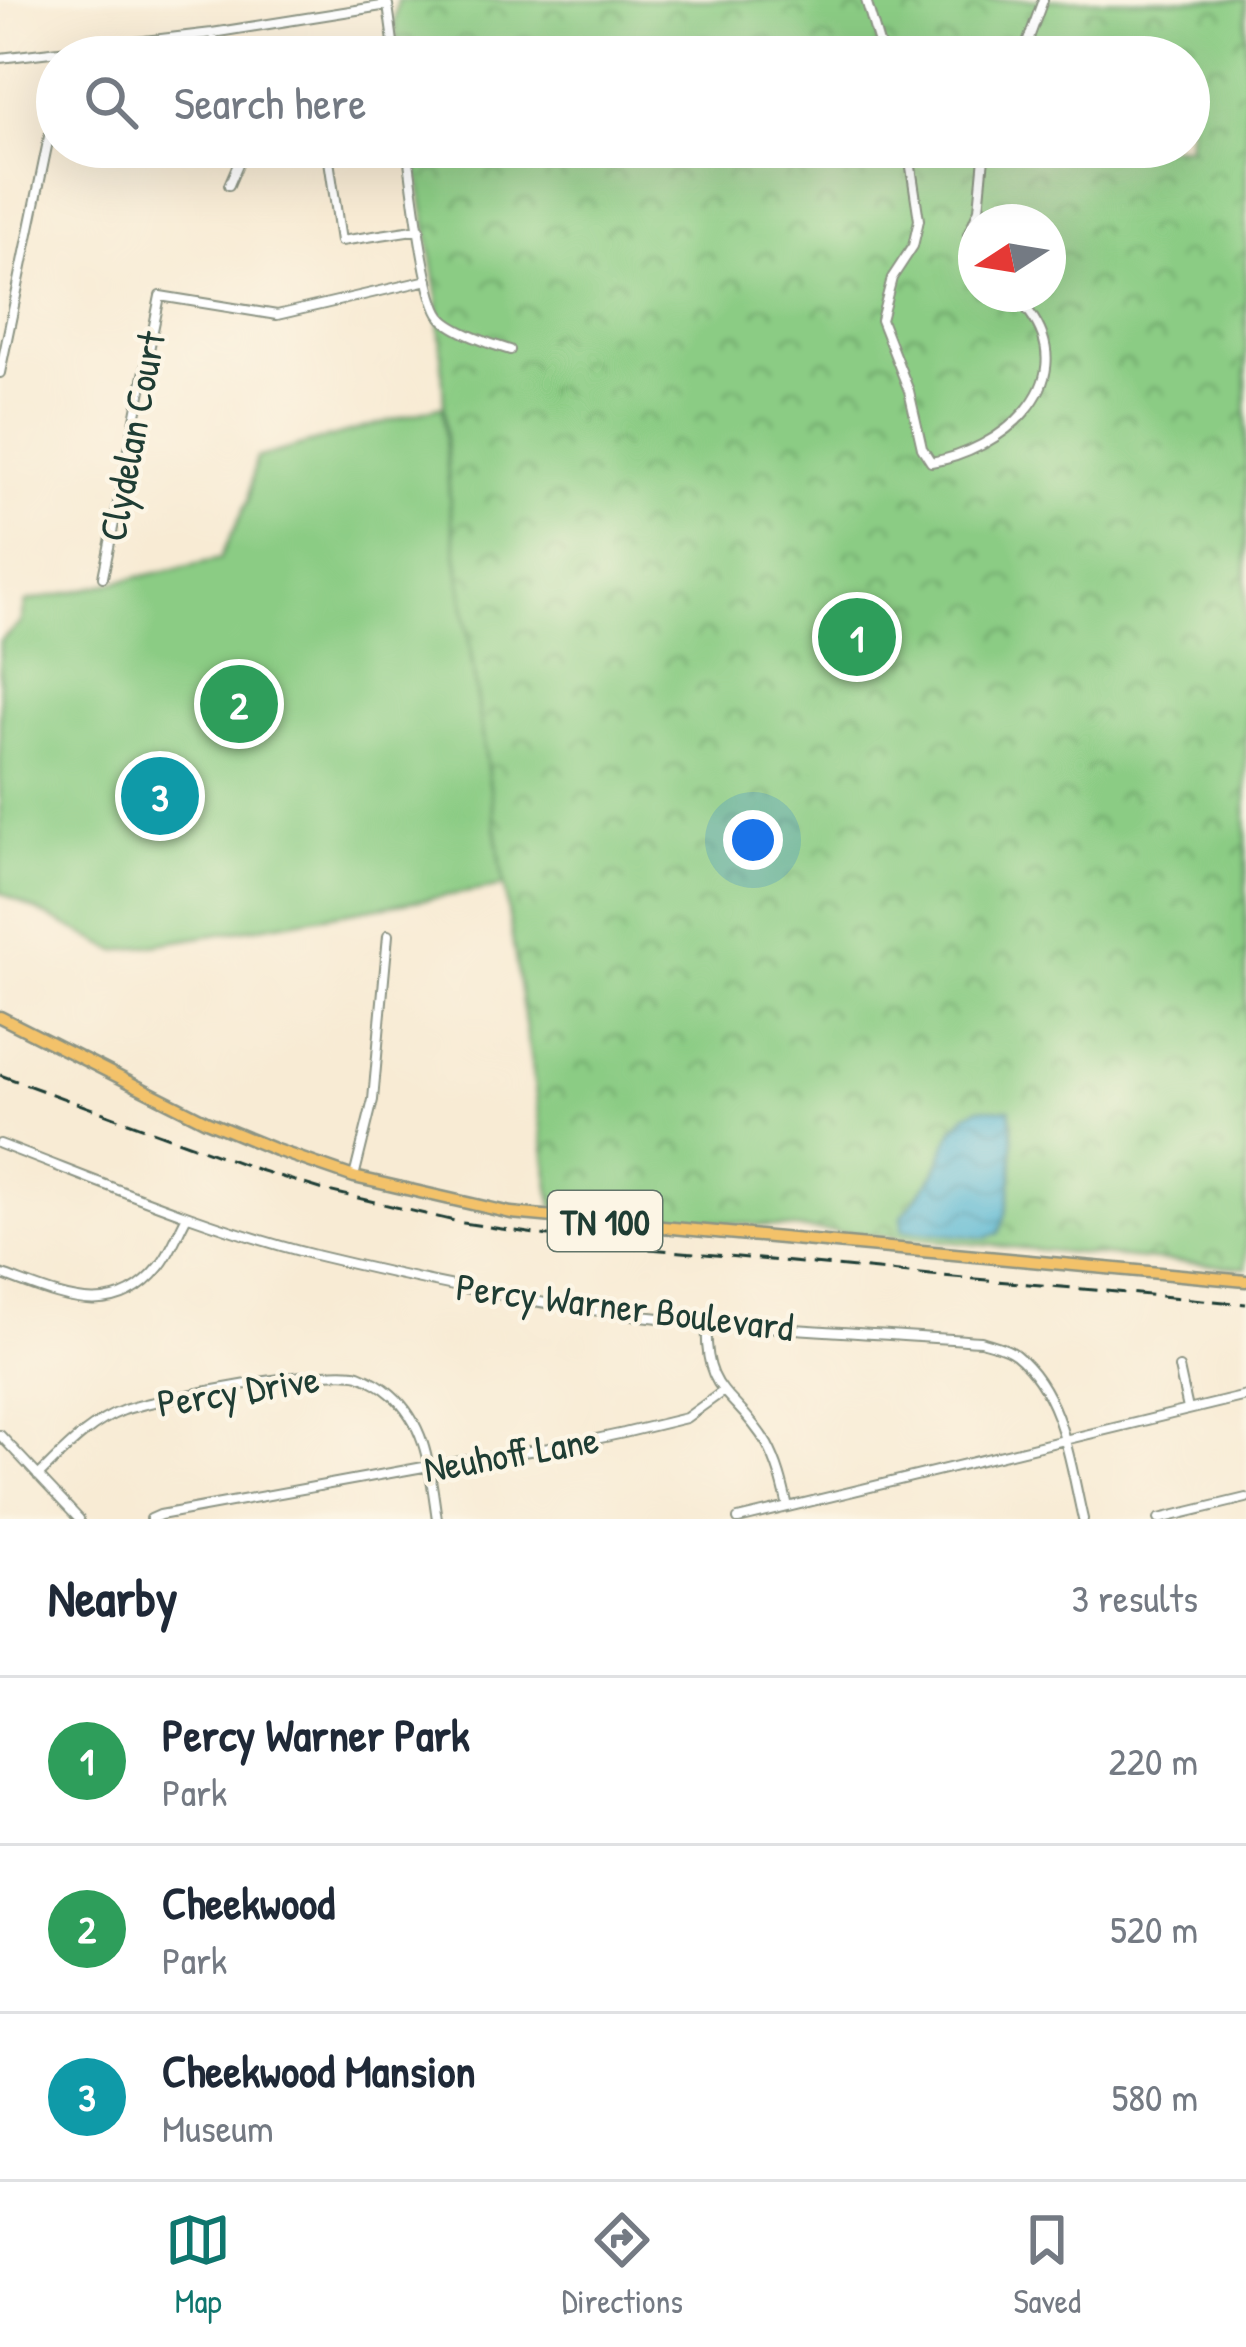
<!DOCTYPE html>
<html lang="en">
<head>
<meta charset="utf-8">
<style>
  body { margin:0; font-family:"Patrick Hand",sans-serif; background:#f2f2f3; color:#1f2937 }
  .compass { position:absolute; left:958px; top:204px; width:108px; height:108px; border-radius:50%; background:#fff; box-shadow:0 12px 48px #0002; rotate:258deg }
  .you { position:absolute; left:753px; top:840px; width:42px; height:42px; margin:-30px; border:9px solid #fff; border-radius:50%; background:#1a73e8; box-shadow:0 0 0 18px #1a73e833 }
  .badge { display:grid; place-items:center; width:78px; height:78px; border-radius:50%; background:#0f766e; color:#fff; font-size:39px; font-weight:700 }
  .pin { position:absolute; translate:-50% -50%; border:6px solid #fff; box-shadow:0 3px 12px #0006 }
  .list { margin:0; padding:0; list-style:none }
  h2 { display:flex; justify-content:space-between; align-items:center; height:156px; margin:0; padding:0 48px; font-size:51px }
  h2 small { font-size:39px; font-weight:400; color:#747a83 }
  .list li { display:grid; grid-template-columns:78px 1fr auto; gap:36px; align-items:center; box-sizing:border-box; height:168px; padding:0 48px; border-top:3px solid #e0e1e3 }
  .list b { display:block; font-size:45px; white-space:nowrap }
  .list p { margin:0; font-size:39px; white-space:nowrap; color:#747a83 }
  .list em { font-size:39px; font-style:normal; color:#747a83 }
  .icon { flex:none; width:66px; height:66px; fill:none; stroke:currentColor; stroke-width:2; stroke-linecap:round; stroke-linejoin:round }
  .map { position:relative; flex:none; width:1246px; height:1519px; overflow:hidden }
  .search { position:absolute; background:#fff; box-shadow:0 12px 48px #0002; left:36px; right:36px; top:36px; height:132px; display:flex; align-items:center; gap:30px; box-sizing:border-box; padding:0 42px; border-radius:66px; color:#747a83; font-size:45px }
  .sheet { height:660px; background:#fff }
  nav { display:flex; justify-content:space-around; align-items:center; box-sizing:border-box; height:168px; border-top:3px solid #e0e1e3; background:#fff; font-size:33px; color:#747a83 }
  nav a { display:grid; justify-items:center; gap:6px }
  nav .on { color:#0f766e }
  .map>svg:first-child { display:block }
  .park { fill:url(#park-crowns); stroke:#55845c; stroke-width:3; fill-rule:evenodd }
  .garden { fill:#8bcc84; stroke:#55845c; stroke-width:3 }
  .water { fill:url(#water-waves); stroke:#3a7a83; stroke-width:3 }
  .lines { fill:none; stroke-linecap:round; stroke-linejoin:round }
  .minor-casing { stroke:#8c9484; stroke-width:12 }
  .major-casing { stroke:#8c9484; stroke-width:15 }
  .minor { stroke:#fff; stroke-width:8 }
  .major { stroke:#f3c26a; stroke-width:10 }
  .rail { stroke:#1f3d34; stroke-width:3; stroke-dasharray:18 9; stroke-linecap:butt }
  .labels { text-anchor:middle; dominant-baseline:central; stroke-width:9; stroke-linejoin:round; paint-order:stroke }
  .shield { fill:#fcf5e5; stroke:#617469; stroke-width:3 }
  .shield-label { font-size:36px; font-weight:bold; fill:#1f3d34 }
  .street-label { font-size:39px; fill:#1f3d34; stroke:#fcf5e5 }
</style>
</head>
<body>
<div class="map">
<svg width="1246" height="1519" viewBox="0 0 1246 1519">
  <defs>
    <pattern id="park-crowns" width="20" height="18" patternUnits="userSpaceOnUse" patternTransform="scale(3)"><rect width="20" height="18" fill="#8bcc84"/><path d="M2 6a3 3 0 1 1 6 0M12 15a3 3 0 1 1 6 0" fill="none" stroke="#71a76d"/></pattern>
    <pattern id="water-waves" width="16" height="10" patternUnits="userSpaceOnUse" patternTransform="scale(3)"><rect width="16" height="10" fill="#54b6d2"/><path d="M0 5q4-4 8 0t8 0" fill="none" stroke="#4595ab"/></pattern>
  </defs>
  <rect width="100%" height="100%" fill="#fcf5e5"/>
  <filter id="ink" filterUnits="userSpaceOnUse"><feTurbulence type="fractalNoise" baseFrequency=".00833" numOctaves="2"/><feDisplacementMap in="SourceGraphic" scale="24" xChannelSelector="R" yChannelSelector="G"/><feConvolveMatrix kernelMatrix="1 2 1 2 8 2 1 2 1" color-interpolation-filters="sRGB"/></filter>
  <filter id="wash" filterUnits="userSpaceOnUse"><feTurbulence type="fractalNoise" baseFrequency=".004" numOctaves="4" result="noise"/><feDisplacementMap in="SourceGraphic" scale="48" xChannelSelector="R" yChannelSelector="G"/><feGaussianBlur stdDeviation="2.7" result="paint"/><feColorMatrix in="noise" values="0 0 0 0 0 0 0 0 0 0 0 0 0 0 0 0 0 1.4 0 .05"/><feComposite in="paint" operator="in"/></filter>
  <g filter="url(#wash)">
    <rect width="100%" height="100%" fill="#f8ebd4"/>
    <path class="park" d="M398,0H1246V1268L553,1207L486,766L450,508L438,298L414,147H1189V57H399L394,22ZM976,222H1048V294H976Z"/>
    <path class="garden" d="M443,406L450,508L504,886L117,951L0,892V641L21,623L26,602L220,559L248,501L256,458Z"/>
    <path class="water" d="M979,1108L1010,1109C1015,1146 1015,1198 999,1233L986,1238L902,1230V1216L934,1175L953,1129L966,1115Z"/>
  </g>
  <g filter="url(#ink)">
    <g class="lines">
      <g class="minor-casing">
        <path id="minor" d="M866,0L883,57
          M388,5L395,57
          M212,33L222,57
          M364,57L394,52
          M1022,57L1043,0
          M0,58L212,33L388,5
          M327,147L341,241L420,229
          M407,147C412,179 424,297 441,317C452,331 493,345 510,350
          M908,147L919,220L913,246L892,278L881,320L909,391L922,448L931,462C998,452 1083,385 1030,313C1025,306 1016,300 1009,294
          M229,185L241,157V147
          M976,252L968,235L979,209L984,157L989,147
          M0,373L57,98
          M103,577L160,296L277,315L428,280
          M0,1144C105,1184 210,1229 319,1256C402,1276 486,1294 571,1307C706,1327 845,1331 981,1341C993,1345 1006,1347 1016,1355C1063,1393 1070,1464 1083,1519
          M354,1177L373,1100L388,935
          M0,1274C57,1294 112,1325 159,1267C171,1253 178,1232 187,1216
          M707,1321C703,1397 735,1390 767,1444C778,1464 783,1485 788,1507
          M1179,1368L1188,1409
          M0,1435L79,1519
          M38,1476C64,1451 89,1423 124,1410C160,1398 328,1366 359,1375C369,1379 383,1387 391,1394C428,1426 430,1473 437,1519
          M151,1519L160,1515L429,1466L563,1446L624,1433L686,1418L722,1392
          M738,1519L1246,1396
          M1159,1519L1246,1498"/>
      </g>
      <g class="major-casing">
        <path id="major" d="M0,1017L206,1121L276,1150L354,1177L511,1213L1246,1281"/>
      </g>
      <use href="#minor" class="minor"/>
      <use href="#major" class="major"/>
      <path class="rail" d="M0,1075L259,1170L324,1190L463,1223L607,1245L1246,1304"/>
    </g>
  </g>
  <g class="labels">
    <rect class="shield" x="548" y="1191" width="114" height="60" rx="9"/>
    <g class="shield-label">
      <text x="605" y="1221">TN 100</text>
    </g>
    <g class="street-label">
      <text transform="translate(131 436) rotate(-79)">Clydelan Court</text>
      <text transform="translate(625 1306) rotate(7)">Percy Warner Boulevard</text>
      <text transform="translate(238 1390) rotate(-9)">Percy Drive</text>
      <text transform="translate(511 1453) rotate(-10)">Neuhoff Lane</text>
    </g>
  </g>
</svg>
<svg class="compass" viewBox="-18 -18 36 36"><path d="M0-13l5 13h-10z" fill="#e53935"/><path d="M0 13l5-13h-10z" fill="#747a83"/></svg>
<div class="you"></div>
<div class="pin badge" style="left:857px;top:637px;background:#2e9e5b">1</div>
<div class="pin badge" style="left:239px;top:704px;background:#2e9e5b">2</div>
<div class="pin badge" style="left:160px;top:796px;background:#0f9aa8">3</div>
<div class="search"><svg class="icon" aria-label="search" viewBox="0 0 24 24"><circle cx="10" cy="10" r="6"/><path d="M15 15l6 6"/></svg>Search here</div>
</div>
<section class="sheet">
<h2>Nearby<small>3 results</small></h2>
<ul class="list">
<li><span class="badge" style="background:#2e9e5b">1</span><div><b>Percy Warner Park</b><p>Park</p></div><em>220 m</em></li>
<li><span class="badge" style="background:#2e9e5b">2</span><div><b>Cheekwood</b><p>Park</p></div><em>520 m</em></li>
<li><span class="badge" style="background:#0f9aa8">3</span><div><b>Cheekwood Mansion</b><p>Museum</p></div><em>580 m</em></li>
</ul>
</section>
<nav>
<a class="on"><svg class="icon" aria-label="map" viewBox="0 0 24 24"><path d="M3 6l6-2 6 2 6-2v14l-6 2-6-2-6 2zM9 4v14M15 6v14"/></svg>Map</a>
<a><svg class="icon" aria-label="directions" viewBox="0 0 24 24"><path d="M12 3l9 9-9 9-9-9zM9 14v-3h6M13 9l2 2-2 2"/></svg>Directions</a>
<a><svg class="icon" aria-label="saved" viewBox="0 0 24 24"><path d="M7 4h10v16l-5-4-5 4z"/></svg>Saved</a>
</nav>
</body>
</html>
